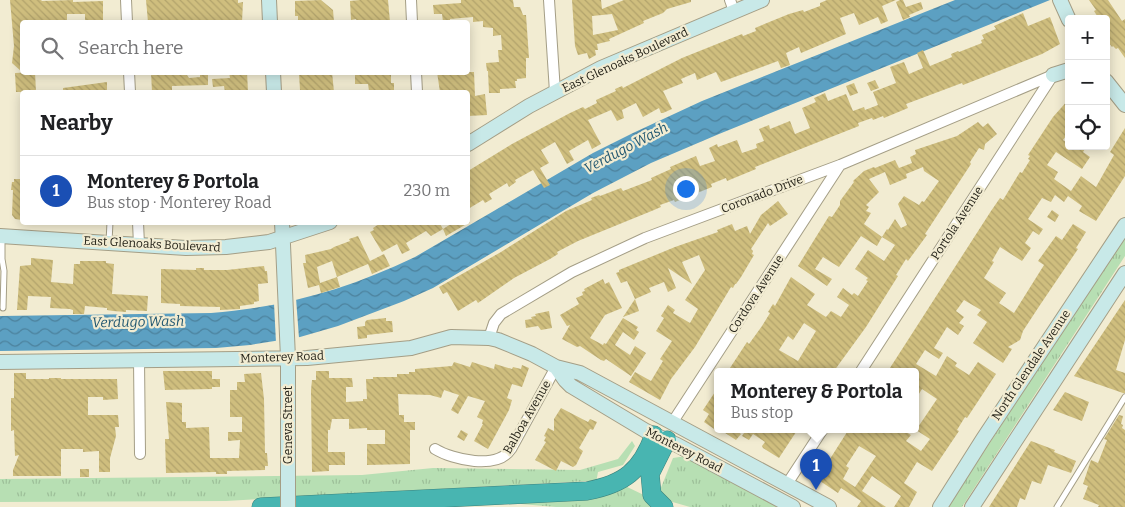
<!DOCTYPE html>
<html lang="en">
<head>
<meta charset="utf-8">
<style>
  body { margin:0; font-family:Bitter,serif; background:#f6f6f6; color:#202124 }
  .controls { position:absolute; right:15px; top:15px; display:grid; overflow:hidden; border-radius:5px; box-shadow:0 2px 12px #0003 }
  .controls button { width:45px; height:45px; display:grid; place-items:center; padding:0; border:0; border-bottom:1px solid #e0e0e0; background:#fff; color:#202124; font:25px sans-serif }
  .you { position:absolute; left:685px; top:188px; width:18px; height:18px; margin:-12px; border:4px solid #fff; border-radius:50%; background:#1a73e8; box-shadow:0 0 0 8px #1a73e833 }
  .badge { display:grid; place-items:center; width:32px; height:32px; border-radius:50%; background:#1a73e8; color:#fff; font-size:16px; font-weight:700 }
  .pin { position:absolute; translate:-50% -41px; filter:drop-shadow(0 1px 2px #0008) }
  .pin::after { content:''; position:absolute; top:26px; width:18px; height:15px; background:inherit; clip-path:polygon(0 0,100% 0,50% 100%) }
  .popup { position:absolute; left:714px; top:368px; width:205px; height:65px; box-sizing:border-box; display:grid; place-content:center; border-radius:5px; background:#fff; filter:drop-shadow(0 1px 4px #0005); font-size:16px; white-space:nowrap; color:#757577 }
  .popup b { font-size:19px; color:#202124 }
  .popup::after { content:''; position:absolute; left:50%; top:100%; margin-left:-10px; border:10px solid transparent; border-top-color:#fff }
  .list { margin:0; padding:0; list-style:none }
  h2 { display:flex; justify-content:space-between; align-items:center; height:65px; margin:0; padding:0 20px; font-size:21px }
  h2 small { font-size:16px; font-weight:400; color:#757577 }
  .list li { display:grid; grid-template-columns:32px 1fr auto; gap:15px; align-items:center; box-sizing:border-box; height:70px; padding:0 20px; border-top:1px solid #e0e0e0 }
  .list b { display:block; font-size:19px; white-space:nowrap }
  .list p { margin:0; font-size:16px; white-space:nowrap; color:#757577 }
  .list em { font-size:16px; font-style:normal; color:#757577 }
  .icon { flex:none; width:28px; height:28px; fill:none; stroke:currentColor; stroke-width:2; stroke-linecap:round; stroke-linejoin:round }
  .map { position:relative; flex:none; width:1125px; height:507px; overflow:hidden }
  .search { position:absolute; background:#fff; box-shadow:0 2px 12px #0003; left:20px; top:20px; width:450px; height:55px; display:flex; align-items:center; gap:12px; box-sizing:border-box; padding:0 18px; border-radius:5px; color:#757577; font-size:19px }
  .panel { position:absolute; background:#fff; box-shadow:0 2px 12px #0003; left:20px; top:90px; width:450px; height:135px; border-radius:5px }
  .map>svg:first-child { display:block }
  .grass { fill:url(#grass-tufts) }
  .water { fill:url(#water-waves) }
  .pier { fill:#f2ecd2 }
  .building { fill:url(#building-back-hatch); fill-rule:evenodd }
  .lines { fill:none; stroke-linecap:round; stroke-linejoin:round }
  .lane-casing { stroke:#a49e86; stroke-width:7 }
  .street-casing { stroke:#a49e86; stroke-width:12 }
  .secondary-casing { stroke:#a49e86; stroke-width:16 }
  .highway-casing { stroke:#3c827c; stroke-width:19 }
  .lane { stroke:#fff; stroke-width:5 }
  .street { stroke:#fff; stroke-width:10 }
  .secondary { stroke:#c8e9e8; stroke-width:14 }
  .highway { stroke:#48b5b1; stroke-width:18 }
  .secondary-bridge-casing { stroke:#a49e86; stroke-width:16; stroke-linecap:butt }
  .secondary-bridge { stroke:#c8e9e8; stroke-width:14 }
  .labels { text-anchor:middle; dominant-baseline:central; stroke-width:4.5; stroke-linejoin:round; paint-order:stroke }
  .street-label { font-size:12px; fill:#26241a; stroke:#f2ecd2 }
  .water-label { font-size:14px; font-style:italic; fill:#215770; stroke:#f2ecd2 }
</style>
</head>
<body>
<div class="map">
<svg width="1125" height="507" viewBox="0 0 1125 507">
  <defs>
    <pattern id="grass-tufts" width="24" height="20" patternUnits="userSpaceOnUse" patternTransform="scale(1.25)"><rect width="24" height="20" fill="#b7dfb3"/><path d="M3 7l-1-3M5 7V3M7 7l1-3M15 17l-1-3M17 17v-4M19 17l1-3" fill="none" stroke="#9dbf99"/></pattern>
    <pattern id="water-waves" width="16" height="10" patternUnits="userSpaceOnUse" patternTransform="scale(1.25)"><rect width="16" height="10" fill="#5ca0c2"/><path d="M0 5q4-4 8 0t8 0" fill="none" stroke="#4c829d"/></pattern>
    <pattern id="building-back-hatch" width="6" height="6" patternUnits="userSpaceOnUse" patternTransform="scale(1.25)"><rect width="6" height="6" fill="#cfbe7e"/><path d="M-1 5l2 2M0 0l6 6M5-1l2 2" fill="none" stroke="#b2a36c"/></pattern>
  </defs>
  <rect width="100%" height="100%" fill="#f2ecd2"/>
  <path class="grass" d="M1125,235V256L962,507H948Z
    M632,441L635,446L623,465L598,472L596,483L589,481L226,501L0,502V479L362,475L433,468L580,470L618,459Z
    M686,456L780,507H690L669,501L660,490L673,458Z
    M623,485L648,497L655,507H556L521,504V498Z"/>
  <path class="water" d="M955,0H1050L719,134L651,163L593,193L433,288L404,301L338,326L300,337L250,345L216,348L0,351V316L211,313C286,307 348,289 415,257L593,153L633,133L702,101Z"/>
  <path class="pier" d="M296,298L299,338L276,343L274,303Z"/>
  <path class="building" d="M10,0H41L42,1L73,0V2L103,1V22H85V14H67V21L22,22V72L12,63L14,46Z
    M146,0H238V3L243,2L242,22H199V20L148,22Z
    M321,0L333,10L334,22H298V16H295V1Z
    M360,0H388L390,22H357L356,19L351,20L350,1Z
    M461,0H513L514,7H520L523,15H526L529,58H526V78L517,79V81H515L516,88L500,89V93H489L488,71H487L486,63L499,62L498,50H502L501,35L493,36V28L483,27V21L473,22V17L450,19V22H443L442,14H434L433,5L461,3Z
    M572,0H601L602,9L624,0H691V2L667,9L663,13L643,21L644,23L609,39L610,41L597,44L598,50H595L596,55L589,59L587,53L578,55L575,46ZM612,14L618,30L593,35L592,16Z
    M827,0H896L882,6L888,21L881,24L878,17L859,25L854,13L840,18L846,34L801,53L799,47L786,53L790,65L781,68L778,61L721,82L716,72L697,80L695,73L681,79L683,83L663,91L672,109L663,113H661L659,108L643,117L636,103L622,110L624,118L617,121L611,110L588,120L601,144L592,149L588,140L569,151L574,160L567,164L555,142L541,150L549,163L540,168L550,185L544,188L533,170L515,180L516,182L509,187L507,183L489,194L492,199L485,203L483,200L468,209V171L512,144L570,113L583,107L585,109L597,103L596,100L616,91L615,89L622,86L623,88L682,58L742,34L743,36L756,31L755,28L789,14L803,10L804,12L820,6V3Z
    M900,0H903L906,7L921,2L923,9L909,15L910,17L903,20L896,2Z
    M1089,0H1108L1122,21L1125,19V58L1118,48L1116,49L1113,46L1112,47L1106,39V19H1099L1094,11L1096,10Z
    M1023,13L1028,26L1050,17L1060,44L1042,54L963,85L962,83L906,104L908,108L884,118L883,116L873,120L872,118L858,123L859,126L755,167L756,169L727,181L726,178L711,184L712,187L675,202L674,200L660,205L661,207L654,210L578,241L557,252L558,254L550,259L514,278L478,303L476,300L458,311L447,292L443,294L439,287L501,252L566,211L592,200L591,198L599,195L600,196L621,188L623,191L652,180L651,178L671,169L670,167L696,156L700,166L715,161L709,148L717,144L718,147L737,140L742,153L757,148L756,144L764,141L759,129L769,125L770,129L790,121L795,134L810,128L802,108L816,102L814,98L825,93L828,101L846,94L853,111L864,107L865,110L878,105L873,92L896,83L890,67L904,62L909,74L923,68L917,53L923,50L930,66L952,57L951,54L958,51L959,52L982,43L981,40L984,39L982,35L996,29L994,26Z
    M35,72L36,92H16L15,73Z
    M151,72H185L189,78L200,77V72H208V85L172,86V92H152Z
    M229,72H247L248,92H225L224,86L213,87L212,79L230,78Z
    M302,72H332L334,92H301V90H300L299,73Z
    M364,72H391V83H394V92H372L369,91L368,84H355V75H364Z
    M437,72H474L475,96L485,94L487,115L468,116V92H440Z
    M875,80L879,88L871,91L867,83Z
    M107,82V92H63V88Z
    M854,83L858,93L850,96L846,86Z
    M1069,99V132L1063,140L1069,144V146H1080L1085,149L1083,152L1090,157L1082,169L1056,152L1047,165L1058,172L1054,179L1071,191L1081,176L1096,187L1114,155L1110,152L1125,128V176L1096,221L1079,211L1082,206L1068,196L1064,202L1055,195L1051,202L1042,198L1028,219L1043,229L1039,235L1033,231L1025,243L1031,248L1022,261L1000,247L992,261L994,262L984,278L1006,293L999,303L1014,313L1044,265L1038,261L1056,236L1062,240L1073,224L1086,232L1076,248L1078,249L1040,305L1023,331L1020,340L1008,347L1012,349L1003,363L973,343L987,322L977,315L981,310L964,300L956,311L964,317L959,323L964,326L958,335L947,327L934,348L943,353L939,359L925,350L916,364L936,376L947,356L957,363L955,366L969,375L978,362L996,374L967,418L965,417L957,430L959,431L932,471L917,462L904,483L917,492L909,507H894L901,496L872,476L862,491L886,507H857L861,501L841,488L838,493L820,481L824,476L821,473L849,429H901L911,435L906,441L921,451L930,439L916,430L937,399L922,389L915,400V371H888L991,211L1000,198L1003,200L1020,172L1022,173L1030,160L1028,159L1030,156L1028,155L1053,117ZM859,446L876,456L855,487L843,479L849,468L846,466Z
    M978,122L983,127L988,123L997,134L985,144L984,150L979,148L970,162L971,164L925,234L927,235L908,261L906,259L896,275L898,276L866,327L834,371H763L758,368L756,371H728L747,342L749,344L762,326L770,313L768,312L773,304L775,306L791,277L815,294L807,305L826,317L831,311L841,317L849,305L837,297L843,288L852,295L854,293L858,296L868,281L866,280L868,278L855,269L868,250L884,261L895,245L882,237L887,229L888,230L895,219L901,228L907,225L898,204L904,196L919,205L922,201L924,202L939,181L924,171L923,167L906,174L907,178L890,185L885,172L869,179L879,192L866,205L869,207L866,211L871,213L864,224L882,237L877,246L861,236L839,267L823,257L815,269L832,279L827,286L798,266L829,216L832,217L840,205V201L854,182L853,181L864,171L874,167L875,168L895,160L899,168L912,163L910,157L916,154L915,150L957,136ZM804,323L816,331L798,361L779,350L788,336L793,340Z
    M14,179H22V220L15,219L12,215L13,190H11L12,182H14Z
    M778,201L788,214L770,226L768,223L751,249L753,251L752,254L754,255L741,277L736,284H735L733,288L731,287L695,347L671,379L660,400L629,382L635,372L651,381L663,361L660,359L672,341L656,331L664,318L661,316L668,305L675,310L673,313L690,323L698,309L685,300L705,270L699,255L682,262L692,284L668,268L676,288L668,292L664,282L649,288L651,292L635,299L627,281L621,283L616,273L619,272V270L675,247L718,232L717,230L732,224L735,231L747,226L750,234L761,215Z
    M1052,210L1059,215L1055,222L1047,217Z
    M382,222H439L443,229L431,236L426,231L406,243L410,250L402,254L397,244L382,252L370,232L374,230L373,228Z
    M454,222H470L446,236L443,229Z
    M358,236L370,261L384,254L390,266L372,274L368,264L337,277L332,261L317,267L320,283L337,277L340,287L321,293L319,285L308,288L303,263H306L305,255L331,249L334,247L350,241L349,239Z
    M31,258L53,260L51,282L73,284L74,264H80V261H106V263L114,264L112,294L148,296L147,311L126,310V312L113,311L107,310V308L85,306L84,314H73V310L70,309L50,308L51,297L28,296L27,310H17L20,266L31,265Z
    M264,266L265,271H267L268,283L258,284L259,301L254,302V304L240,306V309L220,310V307L180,306V304L161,303V269L196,270V268H204V270H227Z
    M603,279L605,284L609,282L622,308L605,315L590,338L603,345L604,343L606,344L623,318L638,327L636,330L639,332L634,340L623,332L615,345L630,355L635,346L646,353L631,376L606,359L604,361L601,360L580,346L577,347L562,339L570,325L567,326L560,315L579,304L576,298L583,295L582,292L585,291L584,289Z
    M635,299L639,311L623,317Z
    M1125,300V340L1116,370L1125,373V393H1123L1074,376Z
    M549,311L552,328L541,330L538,326L526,328L525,320L532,319L531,317L536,316L535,314Z
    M386,318V321H392L393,332L367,335V338L358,339L357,327L365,326V322L367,320Z
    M454,362L470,367L472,362L494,369L495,364L512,369L513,367L521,369L522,365L529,368L522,387L512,384L507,398L512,400L509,410L488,449L474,441L483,424H482L483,420L477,417L485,401L468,396L458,414L451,410L459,395L444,390L441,398L430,395L398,394L399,415H404V422H415V430H410V464L367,465V444H385V430H367V428L349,429V419H332L330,430H328V452H345V465H329V471L312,472L311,390L312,380H316V371H329V378H352L353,387H346V402L363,401V399H367L366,379H373V377H397V374H409V372H415V369L452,366Z
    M163,371H212V379H220V387H212V389L165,390Z
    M14,373H26V379H49V378H61V379H117L118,399L103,400V397H88V415H118L119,427H115L116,436L110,458V472H99V451L83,452V449H61V476H13V470L19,455L15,456L14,430L11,431V398H14Z
    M261,373L264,399L265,453H267L268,466H265V470L227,471V474H216V472L166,473L165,439H169L166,402L182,403V422H186V428L209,427L210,458H239L240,440L228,441V432H242V417H230V390H237V382H245L244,374Z
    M717,389V431L704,422L709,414L703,410Z
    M1065,392L1089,402L1082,421L1053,410Z
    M561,408L588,422L590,419L597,422L593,430L590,429L579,448L583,451L576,465L573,467L561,461L556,471L535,460L546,442L544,441L546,437L544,436L548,428L554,431V419Z
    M1119,415L1123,416L1121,424L1123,425L1122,428L1125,430V507H1098L1099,505L1083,499L1088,486L1083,484L1091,460L1098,463L1107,440L1104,439Z
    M719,429H733L741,434L736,440Z
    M744,429H798L779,458L763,448L762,446L765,442L753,434L749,440L742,436L746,430Z
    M461,430L468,434L464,441L457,437Z
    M1031,441L1055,450L1054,452L1076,461L1071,473L1048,465L1041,484L1032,481L1025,500L1020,498L1017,507H989Z
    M80,469H89V477H80Z"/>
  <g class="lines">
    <g class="lane-casing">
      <path id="lane" d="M2,237V259L4,271L3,308
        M109,242L110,222
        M1057,507L1125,397"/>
    </g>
    <g class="street-casing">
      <path id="street" d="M126,0L127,22
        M411,0L412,22
        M549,0L555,92
        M730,0L734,11
        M129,72L130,92
        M416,72L417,92
        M138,222L139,245
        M489,338L494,323L501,314L572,272L645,238L840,165L1053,75
        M139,360L140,454
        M861,371L1053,75
        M672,423L840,165
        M435,449C453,460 497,470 511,449L556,367
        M787,484L823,429"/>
    </g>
    <g class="secondary-casing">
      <path id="secondary" d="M269,0L270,22
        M1060,0L1069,20
        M273,72L274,92
        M1053,75L1069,70
        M1106,81L1125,105
        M468,144L529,106L601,68L762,0
        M282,222L288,358V488
        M0,236L186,248L226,247L269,242L330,222
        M0,362L307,358L411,348L451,337L489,338L498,340L532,354L556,367L580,373L829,507
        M556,367L565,380L571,386L646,431L677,445L793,507
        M940,507L983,439L1125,225
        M972,507L1125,273"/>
    </g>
    <g class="highway-casing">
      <path id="highway" d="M261,507L587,491C624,484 641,471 654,435
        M664,507L652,495L650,474L667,440"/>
    </g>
    <use href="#lane" class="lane"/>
    <use href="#street" class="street"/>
    <use href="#secondary" class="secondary"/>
    <use href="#highway" class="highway"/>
    <g class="secondary-bridge-casing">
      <path id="secondary-bridge" d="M288,488V507"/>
    </g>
    <use href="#secondary-bridge" class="secondary-bridge"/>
  </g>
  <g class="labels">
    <g class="street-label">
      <text transform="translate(625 60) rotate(-25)">East Glenoaks Boulevard</text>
      <text transform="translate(762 194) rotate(-21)">Coronado Drive</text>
      <text transform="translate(957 223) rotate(-57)">Portola Avenue</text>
      <text transform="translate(152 244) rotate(3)">East Glenoaks Boulevard</text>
      <text transform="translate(756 294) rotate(-57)">Cordova Avenue</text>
      <text transform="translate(282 357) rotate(-2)">Monterey Road</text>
      <text transform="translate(1031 365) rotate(-56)">North Glendale Avenue</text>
      <text transform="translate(527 417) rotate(-60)">Balboa Avenue</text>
      <text transform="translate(288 425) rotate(-90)">Geneva Street</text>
      <text transform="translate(684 450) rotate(27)">Monterey Road</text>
    </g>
    <g class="water-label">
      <text transform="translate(626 148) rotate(-28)">Verdugo Wash</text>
      <text transform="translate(138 322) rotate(-1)">Verdugo Wash</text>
    </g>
  </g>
</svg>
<div class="controls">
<button>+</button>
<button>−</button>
<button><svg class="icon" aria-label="locate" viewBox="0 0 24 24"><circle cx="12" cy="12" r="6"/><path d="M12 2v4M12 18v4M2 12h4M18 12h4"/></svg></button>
</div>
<div class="you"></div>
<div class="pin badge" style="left:816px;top:490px;background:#1a4fb4">1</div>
<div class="popup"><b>Monterey &amp; Portola</b>Bus stop</div>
<div class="search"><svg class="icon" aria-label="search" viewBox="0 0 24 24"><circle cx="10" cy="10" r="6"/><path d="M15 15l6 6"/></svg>Search here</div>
<section class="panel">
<h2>Nearby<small></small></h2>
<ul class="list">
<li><span class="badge" style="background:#1a4fb4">1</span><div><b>Monterey &amp; Portola</b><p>Bus stop · Monterey Road</p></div><em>230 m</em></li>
</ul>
</section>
</div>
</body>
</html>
